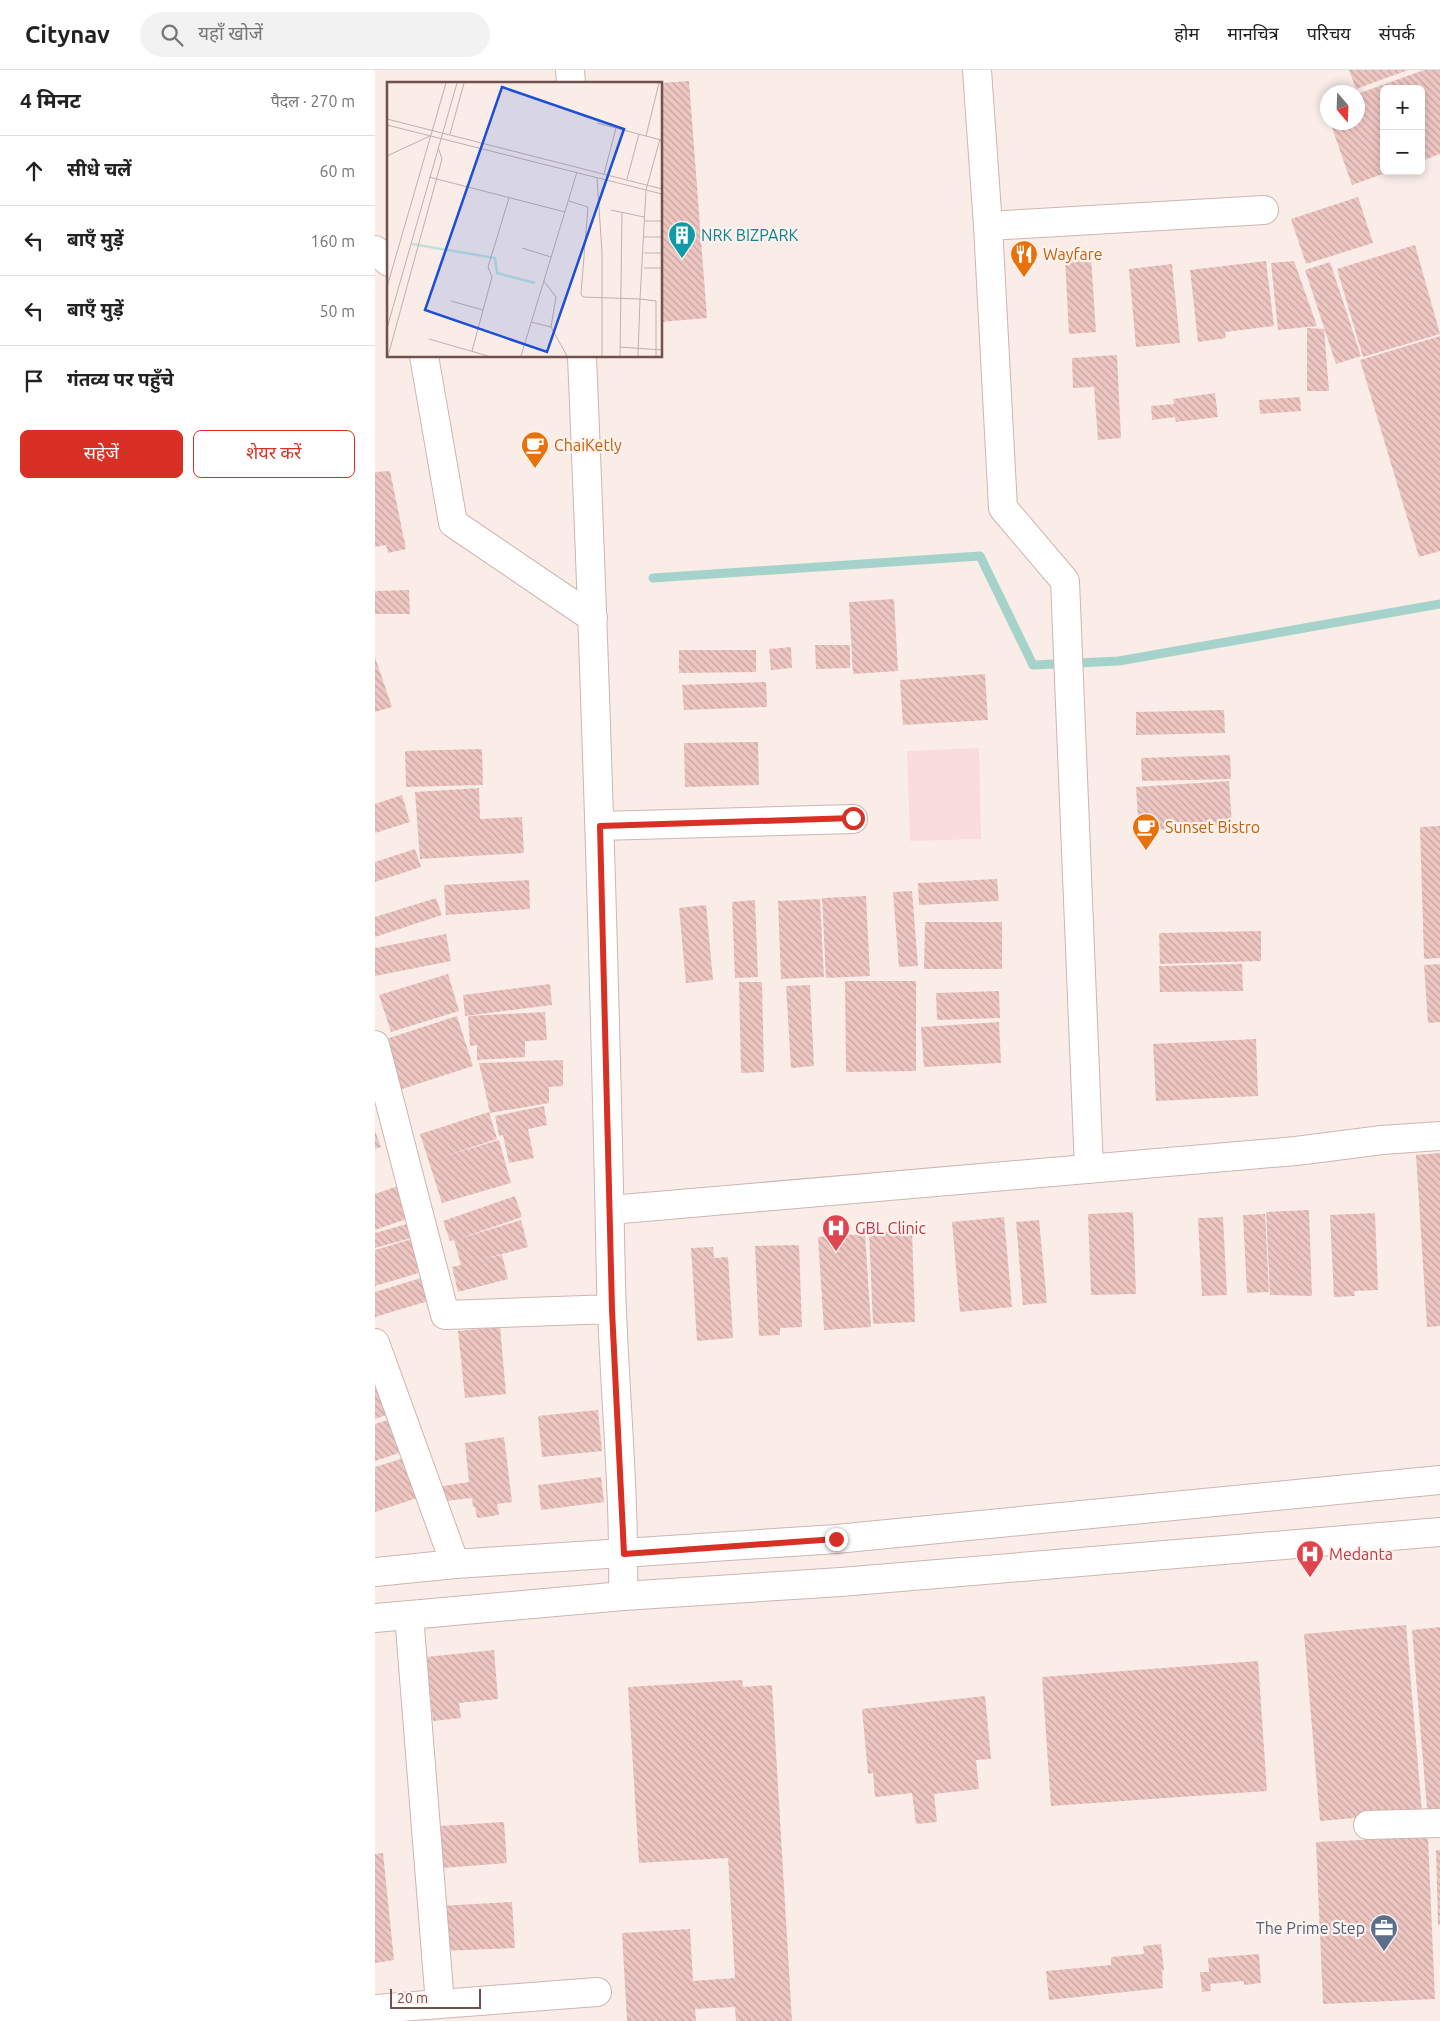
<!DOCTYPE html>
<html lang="hi">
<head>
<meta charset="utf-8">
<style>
  body { margin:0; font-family:Ubuntu,"Noto Sans Devanagari",sans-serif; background:#f2f2f2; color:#222 }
  .controls { position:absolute; right:15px; top:15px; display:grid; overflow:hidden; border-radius:8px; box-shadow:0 2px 8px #0003 }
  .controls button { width:45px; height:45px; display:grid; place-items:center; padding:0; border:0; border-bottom:1px solid #e0e0e0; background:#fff; color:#222; font:25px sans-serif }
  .compass { position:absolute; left:945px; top:15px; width:45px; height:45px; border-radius:50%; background:#fff; box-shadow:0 2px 8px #0003; rotate:161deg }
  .scale { position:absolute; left:15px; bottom:12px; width:91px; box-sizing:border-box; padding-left:5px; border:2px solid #72504e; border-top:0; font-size:14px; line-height:18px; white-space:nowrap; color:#72504e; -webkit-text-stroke:4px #fdf2ee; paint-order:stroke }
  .stop { position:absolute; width:15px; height:15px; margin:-11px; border:4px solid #d93025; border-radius:50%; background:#fff }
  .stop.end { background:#d93025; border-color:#fff; box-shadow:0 1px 5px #0008 }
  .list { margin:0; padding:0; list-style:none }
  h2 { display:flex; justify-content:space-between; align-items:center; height:65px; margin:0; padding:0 20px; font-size:21px }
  h2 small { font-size:16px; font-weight:400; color:#767676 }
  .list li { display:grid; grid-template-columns:32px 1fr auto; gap:15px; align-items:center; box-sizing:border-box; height:70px; padding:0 20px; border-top:1px solid #e0e0e0 }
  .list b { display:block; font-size:19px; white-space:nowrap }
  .list em { font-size:16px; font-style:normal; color:#767676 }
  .actions { display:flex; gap:10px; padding:15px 20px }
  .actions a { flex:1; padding:11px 0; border:1px solid #d93025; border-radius:8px; text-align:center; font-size:18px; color:#d93025 }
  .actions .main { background:#d93025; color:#fff }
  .icon { flex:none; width:28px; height:28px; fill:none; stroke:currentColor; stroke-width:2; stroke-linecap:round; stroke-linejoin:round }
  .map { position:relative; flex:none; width:1065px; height:1951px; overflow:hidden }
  header { display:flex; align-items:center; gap:30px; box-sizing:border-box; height:70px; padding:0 25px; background:#fff; border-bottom:1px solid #e0e0e0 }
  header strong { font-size:24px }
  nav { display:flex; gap:28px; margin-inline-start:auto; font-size:18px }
  .search { width:350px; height:45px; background:#f2f2f2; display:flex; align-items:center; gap:12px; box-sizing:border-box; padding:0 18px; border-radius:28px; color:#767676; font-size:19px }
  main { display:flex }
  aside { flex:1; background:#fff }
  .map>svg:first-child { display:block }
  .commercial { fill:#fadcdd }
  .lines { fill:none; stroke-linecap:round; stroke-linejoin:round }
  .stream { stroke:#a5d3cc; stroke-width:9 }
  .building { fill:url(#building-back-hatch) }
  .minor-casing { stroke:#cdb5b2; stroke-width:30 }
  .minor { stroke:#fff; stroke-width:28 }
  .route { stroke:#d93025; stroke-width:6 }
  .labels { text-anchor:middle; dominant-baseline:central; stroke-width:4.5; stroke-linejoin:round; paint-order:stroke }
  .culture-label { font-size:16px; fill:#0d838f; stroke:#fdf2ee; text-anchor:start }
  .food-label { font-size:16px; fill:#c56008; stroke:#fdf2ee; text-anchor:start }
  .health-label { font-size:16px; fill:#be3a42; stroke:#fdf2ee; text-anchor:start }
  .service-label { font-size:16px; fill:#4e5e75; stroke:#fdf2ee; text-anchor:end }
  .inset-river { fill:none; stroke:#bee2dd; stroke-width:2.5 }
  .inset-road { fill:none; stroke:#c4aeaa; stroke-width:1 }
  .view { fill:#1d4ed8; fill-opacity:0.15; stroke:#1d4ed8; stroke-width:2.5 }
  .inset-edge { fill:none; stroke:#72504e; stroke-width:2.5 }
</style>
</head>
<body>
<header>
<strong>Citynav</strong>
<div class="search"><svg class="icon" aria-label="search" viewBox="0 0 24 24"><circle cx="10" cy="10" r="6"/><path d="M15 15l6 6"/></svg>यहाँ खोजें</div>
<nav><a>होम</a><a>मानचित्र</a><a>परिचय</a><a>संपर्क</a></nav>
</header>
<main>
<aside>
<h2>4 मिनट<small>पैदल · 270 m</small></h2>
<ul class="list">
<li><svg class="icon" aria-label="ahead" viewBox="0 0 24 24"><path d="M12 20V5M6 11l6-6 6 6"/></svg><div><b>सीधे चलें</b></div><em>60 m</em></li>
<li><svg class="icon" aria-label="left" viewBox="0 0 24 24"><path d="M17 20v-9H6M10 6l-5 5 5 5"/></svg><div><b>बाएँ मुड़ें</b></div><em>160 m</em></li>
<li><svg class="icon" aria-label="left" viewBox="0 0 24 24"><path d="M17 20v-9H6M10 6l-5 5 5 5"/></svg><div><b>बाएँ मुड़ें</b></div><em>50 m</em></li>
<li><svg class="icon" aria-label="arrive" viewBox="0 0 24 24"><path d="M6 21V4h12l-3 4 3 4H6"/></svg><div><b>गंतव्य पर पहुँचे</b></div></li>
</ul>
<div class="actions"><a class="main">सहेजें</a><a>शेयर करें</a></div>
</aside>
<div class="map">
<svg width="1065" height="1951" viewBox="0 0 1065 1951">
  <defs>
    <pattern id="building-back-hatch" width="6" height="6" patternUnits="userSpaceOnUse" patternTransform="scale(1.25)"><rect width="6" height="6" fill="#edc6c2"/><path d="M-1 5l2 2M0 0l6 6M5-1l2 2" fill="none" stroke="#c4a3a0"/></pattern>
  </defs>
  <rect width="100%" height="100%" fill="#faede8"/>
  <path class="commercial" d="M604,678L606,769L535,771L532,681Z"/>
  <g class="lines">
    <path class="stream" d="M278,508L605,486L658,595L744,591L1065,534"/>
  </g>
  <path class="building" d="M974,0H1033L981,19Z
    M1049,0H1065V84L1046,91V19H1009V101H1016L977,115L955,52H982V24Z
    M314,11L332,248L286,252V13Z
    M983,127L998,173L931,194L916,149Z
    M1040,175L1065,264L988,287L962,199Z
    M716,188L721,262L694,264L690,190Z
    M891,191L899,256L850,262L851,268L823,272L815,200Z
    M919,191L942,256L903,260L896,193Z
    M955,192L986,286L961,294L930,200Z
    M797,194L805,273L761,277L754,199Z
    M932,258L949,259L954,321H932Z
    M1065,266V481L1044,487L985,290Z
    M742,285L746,368L723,370L719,317L698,318L697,288Z
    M840,323L843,347L801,352L800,347L777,350L776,336L799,334L798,329Z
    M925,327L926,341L885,344L884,330Z
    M15,401L31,479L13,483L11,475L0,477V402Z
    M34,520L35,544H0V521Z
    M519,529L523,601L478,604L474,532Z
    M440,575H475V598L441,599Z
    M416,577L417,598L396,600L394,579Z
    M304,580H381V602L304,603Z
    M0,587L17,637L0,642Z
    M610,604L613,650L528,655L525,610Z
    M391,612L392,637L309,640L307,615Z
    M849,640L850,663L761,665V642Z
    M383,672L384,715L310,717L309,673Z
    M107,679L108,715L31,717L30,681Z
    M855,685L856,709L767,711L766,688Z
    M854,711L857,755L764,761L761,717Z
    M104,718L105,749L147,747L149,783L45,789L40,722Z
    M27,725L35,752L0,763V734Z
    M1065,756V888L1049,889L1045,757Z
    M40,779L46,797L0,812V792Z
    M622,809L624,831L544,835L543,813Z
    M154,810L155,839L71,845L69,815Z
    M537,821L543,896L524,897L518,822Z
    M491,826L495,906L451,908L447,828Z
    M61,828L67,845L0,867V847Z
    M445,829L449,907L406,909L403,831Z
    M380,830L383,907L360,908L357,832Z
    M331,835L338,910L311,913L304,838Z
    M550,852H627V899H549Z
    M886,861V891L785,894L784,863Z
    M71,864L76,891L0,906V878Z
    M867,894L868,921L785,922L784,896Z
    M1065,894V952L1053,953L1049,895Z
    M73,904L84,941L16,962L4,925Z
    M470,911H541V1001L471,1002Z
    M364,912H387L389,1002L366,1003Z
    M175,914L177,935L90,946L88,925Z
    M435,915L439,996L416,998L411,916Z
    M624,921L625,948L562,950L561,923Z
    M170,942L172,970L150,971V987L102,990V975L95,976L93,946Z
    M82,946L98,996L24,1020L8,970Z
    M624,952L626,993L549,997L546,957Z
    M881,969L883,1026L781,1031L778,974Z
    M188,990V1016L174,1017V1033L115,1043L104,993Z
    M169,1036L172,1055L153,1059L159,1088L134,1093L128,1065L124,1066L120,1046Z
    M114,1042L122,1069L70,1086L124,1070L136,1113L67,1133L45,1064Z
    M0,1061L6,1077L0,1079Z
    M1065,1083V1256L1052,1257L1041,1085Z
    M23,1116L34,1148L0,1160V1124Z
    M140,1126L147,1147L83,1169L146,1150L153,1177L109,1189L127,1185L133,1209L83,1222L77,1197L86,1195L79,1170L75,1171L68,1151Z
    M934,1140L937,1226L895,1225L891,1142Z
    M758,1142L761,1224L716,1225L713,1144Z
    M1000,1143L1003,1220L979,1221L980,1226L959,1227L955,1145Z
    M890,1144L894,1222L872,1223L868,1145Z
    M629,1147L637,1237L585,1242L577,1152Z
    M848,1147L852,1225L827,1226L823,1148Z
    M664,1150L672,1233L648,1235L641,1152Z
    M32,1154L36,1168L0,1178V1163Z
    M537,1160L540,1252L498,1254L494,1162Z
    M490,1164L496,1257L449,1260L443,1167Z
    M40,1168L50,1201L0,1216V1180Z
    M424,1175L427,1257L405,1258V1265L384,1266L380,1176Z
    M338,1177L339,1188L353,1187L358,1268L322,1271L316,1178Z
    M46,1208L53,1231L0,1247V1222Z
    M125,1257L131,1324L90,1328L83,1261Z
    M0,1312L11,1345L0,1349Z
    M223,1340L227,1381L167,1387L163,1346Z
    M16,1349L27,1382L0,1391V1354Z
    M129,1367L137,1432L122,1434L124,1445L102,1448L100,1437H98L97,1428L70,1431L68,1416L94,1412L90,1373Z
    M29,1388L42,1428L0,1442V1397Z
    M226,1407L229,1432L166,1440L163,1415Z
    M1031,1555L1047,1742L945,1751L929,1564Z
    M1065,1557V1738L1052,1739L1037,1560Z
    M119,1580L123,1629L84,1633L86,1648L58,1651L51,1587Z
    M883,1591L892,1721L676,1736L667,1607Z
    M367,1610L368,1617L397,1615L417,1951H361L360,1937L320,1939L321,1951H252L247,1863L315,1859L318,1911L360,1908L353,1788L264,1793L253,1617Z
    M610,1626L616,1689L601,1690L604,1719L559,1724L562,1752L541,1754L537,1723L500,1727L498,1703L493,1704L487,1639Z
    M129,1752L132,1793L68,1798L65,1756Z
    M1053,1767L1060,1929L948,1934L941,1772Z
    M1061,1780H1065V1855H1063Z
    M8,1783L19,1890L0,1893V1784Z
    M137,1832L140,1878L66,1881L64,1836Z
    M786,1874L789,1900H787L788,1918L674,1930L671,1901L736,1895V1887L769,1884L768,1876Z
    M884,1884L886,1913L869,1915V1911L835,1914L836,1921L827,1922L825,1902H834L833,1888Z"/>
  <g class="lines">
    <g class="minor-casing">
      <path id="minor" d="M195,0L196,14
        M602,0L613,156L628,438L690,511L714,1099
        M613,156L889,140
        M0,180L14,192
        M49,286L78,453L218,548
        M207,286C220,596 230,905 236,1214C239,1318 250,1422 248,1526
        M225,756L478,749
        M0,975L70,1245L237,1239
        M235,1140L921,1081L1007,1070L1065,1066
        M0,1273L80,1494
        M0,1502L80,1494L461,1469L1065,1410
        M34,1545L65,1934
        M0,1548L248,1526L466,1512L1065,1462
        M993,1755L1065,1753
        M0,1939L222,1922"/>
    </g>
    <use href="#minor" class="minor"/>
  </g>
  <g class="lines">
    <path class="route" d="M461,1469L249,1484L237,1240L225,756L478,748"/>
  </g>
  <defs>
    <g id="building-pin" transform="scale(1.4375)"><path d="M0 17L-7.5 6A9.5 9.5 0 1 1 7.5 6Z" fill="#0f9aa8" stroke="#fdf2ee"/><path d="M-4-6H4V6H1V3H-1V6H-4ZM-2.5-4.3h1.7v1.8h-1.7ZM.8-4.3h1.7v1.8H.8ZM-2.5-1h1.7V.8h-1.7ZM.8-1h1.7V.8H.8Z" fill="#fff"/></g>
    <g id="restaurant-pin" transform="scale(1.4375)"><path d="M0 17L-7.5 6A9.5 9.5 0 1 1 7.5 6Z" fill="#e8710a" stroke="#fdf2ee"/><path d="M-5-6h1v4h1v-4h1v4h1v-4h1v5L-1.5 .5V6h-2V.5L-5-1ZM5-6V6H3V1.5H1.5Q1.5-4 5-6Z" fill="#fff"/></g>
    <g id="cafe-pin" transform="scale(1.4375)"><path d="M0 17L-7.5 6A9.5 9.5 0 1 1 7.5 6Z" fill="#e8710a" stroke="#fdf2ee"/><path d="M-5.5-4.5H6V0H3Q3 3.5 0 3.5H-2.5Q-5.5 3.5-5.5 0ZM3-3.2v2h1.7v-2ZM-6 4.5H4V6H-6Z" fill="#fff"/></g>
    <g id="hospital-pin" transform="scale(1.4375)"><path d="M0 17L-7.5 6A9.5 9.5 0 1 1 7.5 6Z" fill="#e0444e" stroke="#fdf2ee"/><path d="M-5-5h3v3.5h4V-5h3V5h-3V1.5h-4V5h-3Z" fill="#fff"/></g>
    <g id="office-pin" transform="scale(1.4375)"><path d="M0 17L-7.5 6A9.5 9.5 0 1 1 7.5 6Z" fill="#5c6f8a" stroke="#fdf2ee"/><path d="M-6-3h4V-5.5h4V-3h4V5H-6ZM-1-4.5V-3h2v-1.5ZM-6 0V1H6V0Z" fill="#fff"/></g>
  </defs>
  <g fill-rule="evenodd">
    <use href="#building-pin" x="307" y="165"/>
    <use href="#restaurant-pin" x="649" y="184"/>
    <use href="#cafe-pin" x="160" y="375"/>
    <use href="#cafe-pin" x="771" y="757"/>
    <use href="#hospital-pin" x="461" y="1158"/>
    <use href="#hospital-pin" x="935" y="1484"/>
    <use href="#office-pin" x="1009" y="1858"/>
  </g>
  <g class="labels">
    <g class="culture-label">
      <text x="326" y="165">NRK BIZPARK</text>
    </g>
    <g class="food-label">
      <text x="668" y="184">Wayfare</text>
      <text x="179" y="375">ChaiKetly</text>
      <text x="790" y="757">Sunset Bistro</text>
    </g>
    <g class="health-label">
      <text x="480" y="1158">GBL Clinic</text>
      <text x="954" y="1484">Medanta</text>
    </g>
    <g class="service-label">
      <text x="990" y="1858">The Prime Step</text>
    </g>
  </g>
  <g transform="translate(12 12)">
    <rect width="275" height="275" fill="#faede8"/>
    <path class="inset-river" d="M25,162L108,176L110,191L148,201"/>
    <path class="inset-road" d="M0,37L275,107M210,41L274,58M0,43L275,112M63,52L77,1M259,54L272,1M0,74L43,54M217,92L229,46M42,95L178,130M210,96L215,170V274M240,97L252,52M182,119L201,125L194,212L196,215L253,217L251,274M224,128L257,135M257,139H275M257,155H275M135,166L164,175M257,171H275M257,186H275M157,199L169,215L164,245M0,205L59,1M64,219L96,228M144,240L164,245L180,274M0,246L70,1M42,257L101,274M233,265L275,268M85,269L105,195L101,185L122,116M1,274L55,77L51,65M134,274L190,90M233,274L235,131M269,274V219L253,217L259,108L273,57"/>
    <path class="view" d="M115,5L237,47L160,270L38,228Z"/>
    <rect width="275" height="275" class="inset-edge"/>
  </g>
</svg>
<div class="controls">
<button>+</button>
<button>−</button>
</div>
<svg class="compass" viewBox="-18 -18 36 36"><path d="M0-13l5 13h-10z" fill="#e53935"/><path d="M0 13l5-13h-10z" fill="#767676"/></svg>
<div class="scale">20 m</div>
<div class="stop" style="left:478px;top:748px"></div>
<div class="stop end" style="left:461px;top:1469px"></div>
</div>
</main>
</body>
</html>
